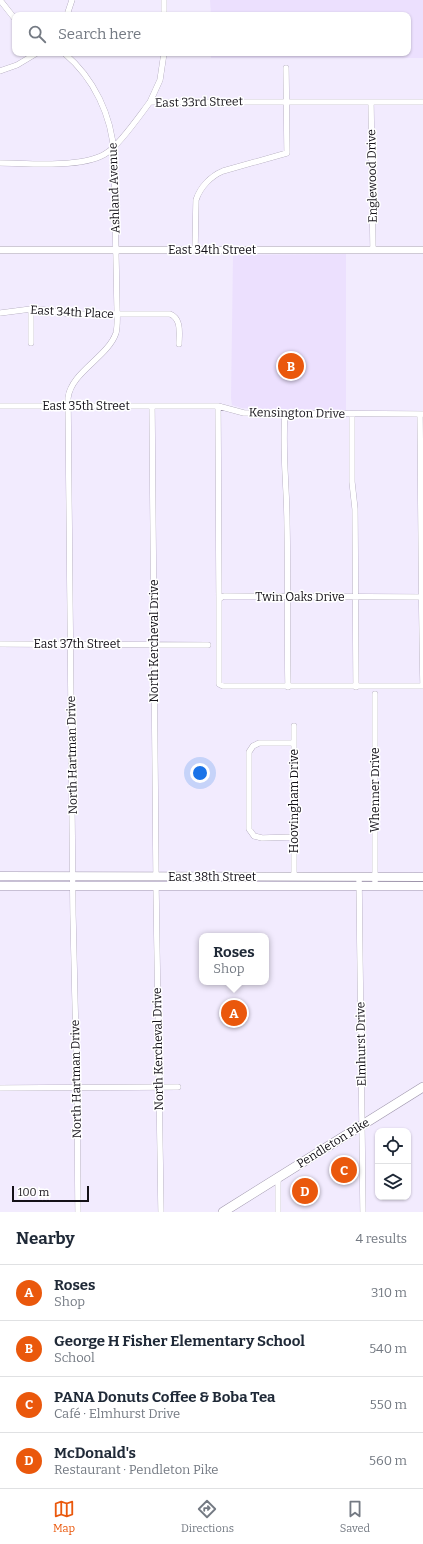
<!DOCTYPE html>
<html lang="en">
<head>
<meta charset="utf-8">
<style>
  body { margin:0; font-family:Bitter,serif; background:#f6f6f7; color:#1f2937 }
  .controls { position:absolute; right:12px; bottom:12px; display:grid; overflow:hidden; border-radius:8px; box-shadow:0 1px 3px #0004 }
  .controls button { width:36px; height:36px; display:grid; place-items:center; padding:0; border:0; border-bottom:1px solid #e0e1e3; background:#fff; color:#1f2937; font:20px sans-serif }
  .scale { position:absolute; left:12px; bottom:10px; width:77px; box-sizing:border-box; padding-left:4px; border:2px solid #141118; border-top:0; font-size:11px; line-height:14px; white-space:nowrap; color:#141118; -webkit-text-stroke:3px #fff; paint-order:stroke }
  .you { position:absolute; left:200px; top:773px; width:14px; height:14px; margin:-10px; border:3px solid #fff; border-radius:50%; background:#1a73e8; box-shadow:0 0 0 6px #1a73e833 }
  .badge { display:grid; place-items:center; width:26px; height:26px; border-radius:50%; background:#ea580c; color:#fff; font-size:13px; font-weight:700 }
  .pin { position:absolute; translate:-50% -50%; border:2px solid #fff; box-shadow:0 1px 4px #0006 }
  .popup { position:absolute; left:199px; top:933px; width:70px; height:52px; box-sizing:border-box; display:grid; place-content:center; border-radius:8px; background:#fff; filter:drop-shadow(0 1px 3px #0005); font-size:13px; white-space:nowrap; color:#747a83 }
  .popup b { font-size:15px; color:#1f2937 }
  .popup::after { content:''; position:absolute; left:50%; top:100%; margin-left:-8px; border:8px solid transparent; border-top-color:#fff }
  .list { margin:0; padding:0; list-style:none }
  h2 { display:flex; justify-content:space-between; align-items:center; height:52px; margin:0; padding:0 16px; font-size:17px }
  h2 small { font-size:13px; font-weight:400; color:#747a83 }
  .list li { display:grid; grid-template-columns:26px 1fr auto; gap:12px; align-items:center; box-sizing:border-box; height:56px; padding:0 16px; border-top:1px solid #e0e1e3 }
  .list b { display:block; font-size:15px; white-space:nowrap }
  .list p { margin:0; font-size:13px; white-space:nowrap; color:#747a83 }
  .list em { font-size:13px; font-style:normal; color:#747a83 }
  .icon { flex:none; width:22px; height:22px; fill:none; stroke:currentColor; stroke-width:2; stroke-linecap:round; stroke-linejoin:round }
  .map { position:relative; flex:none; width:423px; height:1212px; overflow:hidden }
  .search { position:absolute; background:#fff; box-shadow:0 1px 3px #0004; left:12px; right:12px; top:12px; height:44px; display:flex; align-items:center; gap:10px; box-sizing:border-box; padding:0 14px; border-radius:8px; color:#747a83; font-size:15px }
  .sheet { height:276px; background:#fff }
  nav { display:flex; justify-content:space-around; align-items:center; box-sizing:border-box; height:56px; border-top:1px solid #e0e1e3; background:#fff; font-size:11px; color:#747a83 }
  nav a { display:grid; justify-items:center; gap:2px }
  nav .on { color:#ea580c }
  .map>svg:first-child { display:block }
  .built { fill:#ece0fe }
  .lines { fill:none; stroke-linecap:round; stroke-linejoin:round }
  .minor-casing { stroke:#9e95ab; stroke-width:6 }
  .tertiary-casing { stroke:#9e95ab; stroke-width:8 }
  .secondary-casing { stroke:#9e95ab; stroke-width:9 }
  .primary-casing { stroke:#9e95ab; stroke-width:10 }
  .minor { stroke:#fff; stroke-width:5.5 }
  .tertiary { stroke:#fff; stroke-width:7 }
  .secondary { stroke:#fff; stroke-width:8 }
  .primary { stroke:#fff; stroke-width:9 }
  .labels { text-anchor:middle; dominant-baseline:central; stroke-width:3; stroke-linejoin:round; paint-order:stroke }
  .street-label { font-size:12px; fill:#141118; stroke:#fff }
</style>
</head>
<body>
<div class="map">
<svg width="423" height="1212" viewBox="0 0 423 1212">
  <rect width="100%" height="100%" fill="#f2ebfe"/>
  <path class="built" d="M210,0H423V58H211V53H408V15H211Z
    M346,254V410L257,409L242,408L232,405L231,398L233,255Z"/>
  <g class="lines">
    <g class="minor-casing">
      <path id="minor" d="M0,0L15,19
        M164,0V15
        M67,15L72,0
        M64,53C94,78 112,116 114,155L117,308C117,316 118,325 116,333C108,357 71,372 68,398L73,915L77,1088L78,1212
        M0,71L17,65L37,53
        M150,102L160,80L164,53
        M371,102L373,250
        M0,163C29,163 85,169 108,152C121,143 140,115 150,102H423
        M195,250L196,200C200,187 211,176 223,171L287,153L286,68
        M0,313L31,309L46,310L70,314H170C182,319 179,333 179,344
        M31,343V309
        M0,406H218L244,413L423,414
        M152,406L156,876
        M218,406L219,599
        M285,414C282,451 287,487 287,524C288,578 287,633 288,687
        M352,414V482L355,509L356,687
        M420,414C421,505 421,595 423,686H223L219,684V599L224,596L421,597H423
        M0,644L208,645
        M375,694V887
        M294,837L262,838L254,836L249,829V752L253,746L259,743H294
        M294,877V726
        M359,877L363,1212
        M156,886L161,1212
        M0,1088L178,1087
        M278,1177V1212"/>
    </g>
    <g class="tertiary-casing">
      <path id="tertiary" d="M0,250H423"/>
    </g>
    <g class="secondary-casing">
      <path id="secondary" d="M0,876L423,877
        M0,886H423"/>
    </g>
    <g class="primary-casing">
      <path id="primary" d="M223,1212L423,1087"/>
    </g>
    <use href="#minor" class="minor"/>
    <use href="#tertiary" class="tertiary"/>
    <use href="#secondary" class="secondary"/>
    <use href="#primary" class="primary"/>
  </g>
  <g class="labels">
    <g class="street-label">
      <text transform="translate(199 102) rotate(-1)">East 33rd Street</text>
      <text transform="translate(372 176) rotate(-91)">Englewood Drive</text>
      <text transform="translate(114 188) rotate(-92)">Ashland Avenue</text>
      <text x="212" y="250">East 34th Street</text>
      <text transform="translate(72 312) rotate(3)">East 34th Place</text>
      <text x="86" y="406">East 35th Street</text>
      <text transform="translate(297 413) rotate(1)">Kensington Drive</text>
      <text x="300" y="597">Twin Oaks Drive</text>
      <text transform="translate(154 641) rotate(-90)">North Kercheval Drive</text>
      <text x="77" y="644">East 37th Street</text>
      <text transform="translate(72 755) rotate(-91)">North Hartman Drive</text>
      <text transform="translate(375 790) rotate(-90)">Whenner Drive</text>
      <text transform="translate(294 801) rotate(-90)">Hoovingham Drive</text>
      <text x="212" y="877">East 38th Street</text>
      <text transform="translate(361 1044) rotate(-91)">Elmhurst Drive</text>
      <text transform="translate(158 1049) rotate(-91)">North Kercheval Drive</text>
      <text transform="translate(76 1079) rotate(-91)">North Hartman Drive</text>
      <text transform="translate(333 1143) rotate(-32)">Pendleton Pike</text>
    </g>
  </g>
</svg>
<div class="controls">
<button><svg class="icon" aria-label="locate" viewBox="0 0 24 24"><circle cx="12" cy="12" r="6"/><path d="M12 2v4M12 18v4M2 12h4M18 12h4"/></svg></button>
<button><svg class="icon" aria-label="layers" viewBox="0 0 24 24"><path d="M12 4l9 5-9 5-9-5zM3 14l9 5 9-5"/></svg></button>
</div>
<div class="scale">100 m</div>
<div class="you"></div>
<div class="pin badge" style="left:234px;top:1013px">A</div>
<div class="popup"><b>Roses</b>Shop</div>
<div class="pin badge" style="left:291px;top:366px">B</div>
<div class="pin badge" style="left:344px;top:1170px">C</div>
<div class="pin badge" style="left:305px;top:1191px">D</div>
<div class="search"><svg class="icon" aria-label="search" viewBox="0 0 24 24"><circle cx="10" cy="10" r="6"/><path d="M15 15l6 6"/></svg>Search here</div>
</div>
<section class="sheet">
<h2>Nearby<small>4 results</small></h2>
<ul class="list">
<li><span class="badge">A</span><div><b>Roses</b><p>Shop</p></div><em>310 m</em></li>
<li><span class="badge">B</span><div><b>George H Fisher Elementary School</b><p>School</p></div><em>540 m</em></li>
<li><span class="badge">C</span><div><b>PANA Donuts Coffee &amp; Boba Tea</b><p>Café · Elmhurst Drive</p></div><em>550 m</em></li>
<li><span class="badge">D</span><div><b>McDonald's</b><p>Restaurant · Pendleton Pike</p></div><em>560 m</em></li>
</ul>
</section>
<nav>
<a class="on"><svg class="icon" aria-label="map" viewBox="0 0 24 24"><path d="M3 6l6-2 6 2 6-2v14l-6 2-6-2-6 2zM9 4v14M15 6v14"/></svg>Map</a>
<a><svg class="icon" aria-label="directions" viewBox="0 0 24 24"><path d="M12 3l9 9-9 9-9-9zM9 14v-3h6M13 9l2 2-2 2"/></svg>Directions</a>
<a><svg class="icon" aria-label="saved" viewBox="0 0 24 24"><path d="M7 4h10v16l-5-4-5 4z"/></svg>Saved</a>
</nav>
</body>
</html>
